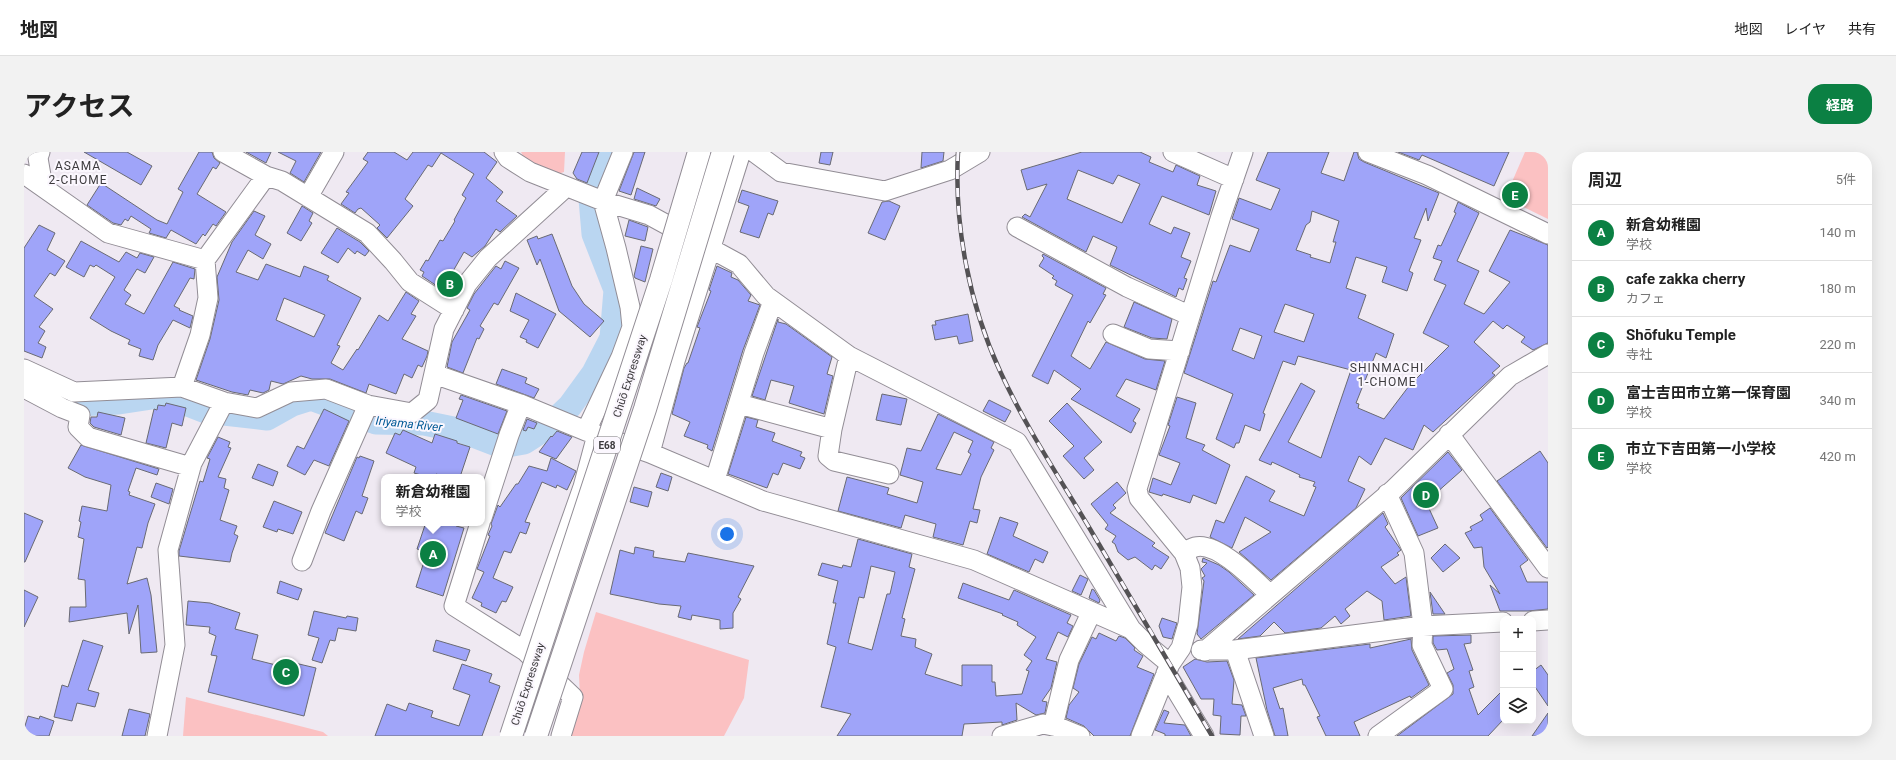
<!DOCTYPE html>
<html lang="ja">
<head>
<meta charset="utf-8">
<style>
  body { margin:0; font-family:Roboto,"Noto Sans JP",sans-serif; background:#f2f2f2; color:#222 }
  .controls { position:absolute; right:12px; bottom:12px; display:grid; overflow:hidden; border-radius:8px; box-shadow:0 4px 16px #0002 }
  .controls button { width:36px; height:36px; display:grid; place-items:center; padding:0; border:0; border-bottom:1px solid #e0e0e0; background:#fff; color:#222; font:20px sans-serif }
  .you { position:absolute; left:703px; top:382px; width:14px; height:14px; margin:-10px; border:3px solid #fff; border-radius:50%; background:#1a73e8; box-shadow:0 0 0 6px #1a73e833 }
  .badge { display:grid; place-items:center; width:26px; height:26px; border-radius:50%; background:#0b8043; color:#fff; font-size:13px; font-weight:700 }
  .pin { position:absolute; translate:-50% -50%; border:2px solid #fff; box-shadow:0 1px 4px #0006 }
  .popup { position:absolute; left:357px; top:322px; width:104px; height:52px; box-sizing:border-box; display:grid; place-content:center; border-radius:8px; background:#fff; filter:drop-shadow(0 1px 3px #0005); font-size:13px; white-space:nowrap; color:#767676 }
  .popup b { font-size:15px; color:#222 }
  .popup::after { content:''; position:absolute; left:50%; top:100%; margin-left:-8px; border:8px solid transparent; border-top-color:#fff }
  .list { margin:0; padding:0; list-style:none }
  h2 { display:flex; justify-content:space-between; align-items:center; height:52px; margin:0; padding:0 16px; font-size:17px }
  h2 small { font-size:13px; font-weight:400; color:#767676 }
  .list li { display:grid; grid-template-columns:26px 1fr auto; gap:12px; align-items:center; box-sizing:border-box; height:56px; padding:0 16px; border-top:1px solid #e0e0e0 }
  .list b { display:block; font-size:15px; white-space:nowrap }
  .list p { margin:0; font-size:13px; white-space:nowrap; color:#767676 }
  .list em { font-size:13px; font-style:normal; color:#767676 }
  .icon { flex:none; width:22px; height:22px; fill:none; stroke:currentColor; stroke-width:2; stroke-linecap:round; stroke-linejoin:round }
  .map { position:relative; flex:none; width:1524px; height:584px; overflow:hidden; border-radius:16px }
  header { display:flex; align-items:center; gap:24px; box-sizing:border-box; height:56px; padding:0 20px; background:#fff; border-bottom:1px solid #e0e0e0 }
  header strong { font-size:19px }
  nav { display:flex; gap:22px; margin-inline-start:auto; font-size:14px }
  .intro { display:flex; align-items:center; justify-content:space-between; box-sizing:border-box; height:96px; padding:0 24px }
  h1 { margin:0; font-size:28px }
  .button { padding:10px 18px; border-radius:16px; background:#0b8043; color:#fff; font-size:14px; font-weight:700 }
  main { display:flex; gap:24px; padding:0 24px }
  aside { flex:1; background:#fff; border-radius:16px; box-shadow:0 4px 16px #0002 }
  .map>svg:first-child { display:block }
  .green { fill:#fbc1c2 }
  .lines { fill:none; stroke-linecap:round; stroke-linejoin:round }
  .river { stroke:#bad6f1; stroke-width:25 }
  .building { fill:#9fa4f9; stroke:#696a73; fill-rule:evenodd }
  .minor-casing { stroke:#928d95; stroke-width:21 }
  .minor { stroke:#fff; stroke-width:19 }
  .rail-casing { stroke:#545255; stroke-width:4.5 }
  .rail { stroke:#fbf7fe; stroke-width:3; stroke-dasharray:9; stroke-linecap:butt }
  .highway-bridge-casing { stroke:#928d95; stroke-width:24; stroke-linecap:butt }
  .highway-bridge { stroke:#fff; stroke-width:22 }
  .labels { text-anchor:middle; dominant-baseline:central; stroke-width:4; stroke-linejoin:round; paint-order:stroke }
  .shield { fill:#fbf7fe; stroke:#757377; stroke-width:1 }
  .shield-label { font-size:10px; font-weight:bold; fill:#3c3a3d }
  .street-label { font-size:11px; fill:#3c3a3d; stroke:#fbf7fe }
  .neighbourhood-label { font-size:12px; letter-spacing:1px; fill:#3c3a3d; stroke:#fbf7fe }
  .water-label { font-size:12px; font-style:italic; fill:#025a96; stroke:#fbf7fe }
</style>
</head>
<body>
<header>
<strong>地図</strong>
<nav><a>地図</a><a>レイヤ</a><a>共有</a></nav>
</header>
<div class="intro"><h1>アクセス</h1><a class="button">経路</a></div>
<main>
<div class="map">
<svg width="1524" height="584" viewBox="0 0 1524 584">
  <rect width="100%" height="100%" fill="#efe9f2"/>
  <path class="green" d="M497,0H541L540,20L527,24L499,4Z
    M1501,0H1524V67L1481,46Z
    M572,460L725,508L720,546L700,584H547L556,546L555,523L560,500Z
    M162,545L299,580L304,584H159Z"/>
  <g class="lines">
    <path class="river" d="M8,231L54,252L95,250L141,243L182,259L243,266L268,252L287,246L352,270L400,271L439,279L478,294L500,290L525,274L546,254L570,221L588,186L592,138L570,82L567,47L583,0"/>
  </g>
  <path class="building" d="M60,0H103L128,14L117,33Z
    M175,0H188L190,6L196,11L192,17L189,15L173,42L202,60L192,74L189,72L181,84L179,82L172,92L147,78L142,86L125,81L127,77L107,64L104,69L101,67L97,73L89,71L63,53L77,31L133,68L143,72L159,40L154,37Z
    M222,0H247L242,11Z
    M254,0H297L280,30L266,21L272,9Z
    M344,0H370L383,8L389,0H460L473,10L462,26L479,40L472,49L493,64L476,80L472,77L461,94L448,105L440,100L428,121L432,123L429,129L431,131L425,142L398,124L400,120L396,118L402,108L404,109L416,88L419,89L431,69L430,68L442,46L438,43L450,22L417,1L408,15L404,13L381,47L389,54L363,86L353,76L356,73L337,56L334,57L331,61L317,52L325,41L322,40L344,10L339,7Z
    M558,0H575L563,31L553,27L549,21Z
    M610,0H621L607,43L595,39Z
    M797,0H809L806,13L795,11Z
    M898,0H920L919,9L897,16Z
    M1058,0H1116L1127,5L1125,10L1149,20L1152,13L1176,24L1173,33L1192,39L1185,63L1138,44L1125,72L1147,82L1150,75L1166,81L1157,105L1167,109L1160,126L1163,127L1159,138L1155,136L1152,145L1086,113L1093,95L1069,84L1062,100L998,65L1001,62L1006,65L1023,32L1003,38L997,18ZM1054,18L1089,32L1094,23L1116,32L1098,71L1043,47Z
    M1244,0H1305L1297,21L1320,29L1330,0H1333L1335,7L1340,10L1415,41L1404,69L1402,56L1390,86L1397,88L1385,119L1389,121L1383,139L1358,130L1363,115L1332,105L1322,136L1342,143L1334,166L1370,182L1362,206L1352,201L1332,251L1335,252L1334,256L1360,267L1385,234L1425,194L1399,181L1422,133L1410,128L1418,109L1409,106L1414,93L1417,94L1432,61L1430,60L1434,50L1455,61L1433,109L1455,119L1440,152L1460,162L1486,130L1465,119L1486,78L1524,93V191L1509,198L1497,190L1501,185L1483,173L1479,177L1469,169L1450,190L1476,214L1468,221L1471,223L1409,280L1400,273L1389,298L1361,286L1347,313L1335,304L1324,329L1341,337L1332,356L1247,428L1215,400L1247,380L1221,365L1208,396L1186,385L1192,368L1200,371L1222,324L1251,339L1245,349L1280,364L1292,335L1289,334L1291,330L1275,325L1276,323L1248,310L1247,313L1235,308L1277,231L1291,239L1264,290L1297,306L1327,218L1274,204L1271,213L1259,209L1239,261L1241,262L1236,279L1221,273L1215,291H1212L1210,296L1192,287L1209,242L1160,221L1189,129L1192,130L1206,93L1226,100L1235,77L1208,67L1215,46L1247,58L1256,37L1232,28ZM1288,59L1315,69L1309,90H1312L1306,111L1286,105L1287,103L1272,98L1282,73L1286,70ZM1261,152L1290,162L1280,190L1250,180ZM1216,176L1238,184L1230,207L1208,198Z
    M1374,0H1485L1470,34L1398,3L1395,8Z
    M613,36L636,47L632,54L610,47Z
    M718,38L754,49L749,63L744,61L735,86L716,80L725,54L714,50Z
    M865,49L876,54L861,88L844,81L858,50Z
    M278,54L289,61L285,69L288,71L277,89L263,81Z
    M230,59L241,64L231,83L247,92L239,107L224,98L212,120L234,128L242,112L276,125L280,114L305,124L303,128L337,146L313,193L316,194L307,211L319,218L333,197L334,198L355,163L364,169L382,140L395,149L387,162L392,164L378,187L404,199L403,204L398,215L394,213L388,226L380,222L372,242L345,232L342,241L306,227H288L277,224L259,232L247,229L245,238L239,241L226,238L224,243L208,240L172,228L186,187L195,148L193,125L208,90ZM260,146L301,163L290,185L252,168Z
    M605,68L624,75L621,89L601,84Z
    M15,73L31,81L23,98L41,109L31,124L26,121L10,144L29,157L15,175L21,179L14,191L22,195L18,206L0,199V96Z
    M313,76L336,90L345,99L341,104L333,99L331,102L324,96L314,111L297,101Z
    M528,82L548,134L560,152L580,169L566,185L535,159L516,107L513,113L503,88L513,84L514,87Z
    M57,89L95,110L102,100L113,106L116,101L130,105L121,121L113,117L100,138L107,143L101,152L120,162L149,110L171,117L170,127L166,126L150,154L156,157L155,158L169,164L166,176L149,168L134,193L129,208L115,204L117,197L104,192L106,188L87,179L66,166L91,125L72,113L70,115L66,113L60,125L42,115Z
    M617,94L629,97L621,130L611,126L610,124Z
    M1019,102L1082,136L1079,142L1082,143L1066,171L1064,169L1047,204L1066,217L1082,190L1121,207L1141,209L1132,238L1102,227L1092,244L1116,257L1109,269L1112,271L1107,281L1047,247L1057,237L1030,218L1024,232L1008,224L1049,143L1031,133L1033,129L1028,126L1030,124L1015,114L1020,106L1018,104Z
    M481,109L495,116L474,153L470,151L456,174L460,177L455,187L453,186L439,221L423,215L428,190L446,158L443,156L450,142L472,114L477,117Z
    M693,114L708,121L707,125L714,128L727,143L724,149L736,153L719,198L688,299L683,296L684,293L660,284L666,270L648,262L660,216L663,211H664L676,176L673,175L687,139L685,138Z
    M492,141L532,162L514,196L502,190L503,188L496,185L505,168L486,159Z
    M1110,150L1148,167L1143,187L1128,186L1100,175Z
    M944,162L949,189L935,192L933,184L911,188L908,173H912L911,169Z
    M754,167V170L762,172L808,205L803,222L809,224L800,262L765,251L770,234L747,228L741,248L728,244Z
    M478,217L503,226L501,231L515,237L510,246L472,232Z
    M858,242L883,247L877,273L852,268Z
    M437,243L483,259L474,282L432,266L439,248L435,247Z
    M1153,245L1172,251L1162,286L1181,293L1178,298L1206,313L1192,352L1169,343L1166,351L1139,342L1138,344L1125,340L1129,326L1147,333L1156,311L1135,303L1146,274L1144,273Z
    M965,248L987,259L981,270L959,259Z
    M142,251L162,256L158,274L148,271L142,296L122,291L130,257L133,258L134,253L141,254Z
    M1043,251L1078,290L1060,306L1070,318L1060,327L1039,304L1050,294L1025,269Z
    M300,257L325,269L305,314L290,308L281,323L263,314L273,294L280,297Z
    M74,260L101,266L97,283L70,275L66,271L67,265H73Z
    M914,262L970,290L967,296L970,298L957,325L949,357L956,358L953,371L946,369L939,393L909,385L912,372L881,363L877,376L814,359L823,325L865,336L863,342L893,351L899,330L876,323L883,296L897,299ZM930,280L949,289L944,300L947,302L937,323L912,317Z
    M722,265L734,268L732,275L751,281L748,289L778,300L776,304L781,306L776,317L759,311L754,323L749,321L743,336L704,322Z
    M503,267L513,271L510,277L504,275L502,279L499,278Z
    M379,278L408,291L411,282L433,289V291L446,295L436,325H422L412,322L411,325H396L397,323L390,321L392,315L362,301L371,281L376,283Z
    M533,279L548,285L532,307L515,300L527,284L528,285Z
    M194,285L206,290L204,295L207,296L194,325L202,327L200,336L205,338L196,368L213,374L210,382L214,384L208,401L206,410L155,404V399L176,329L179,330L186,307L183,306Z
    M57,293L135,317L133,323L112,316L104,339L106,340L105,343L131,352L124,371L118,396L113,395L103,432L123,426L127,443L133,500L117,501L114,453L105,482L103,461L45,470L46,455H62L61,428L54,427L60,387L54,385L57,370L55,369L58,354L83,359L87,333L61,325L44,316Z
    M1516,299L1524,311V395L1523,396L1473,329Z
    M1424,300L1438,318L1402,350L1414,376L1394,384L1377,346Z
    M336,304L350,309L338,344L344,346L338,362L332,359L320,389L301,381L333,305L335,306Z
    M527,306L552,319L543,338L533,333L532,336L518,330L501,370L506,371L502,382L496,380L487,401L480,399L469,426L489,435L482,450L478,449L472,461L457,454L458,451L448,446L460,420L453,417L466,384L464,383L468,374L467,372L474,353L476,355L492,332H494L505,314L523,319Z
    M234,312L254,320L249,334L228,326Z
    M637,321L648,325L644,339L632,335Z
    M1093,330L1102,341L1089,353L1092,356L1086,361L1131,391L1128,394L1145,405L1137,417L1131,413L1128,418L1111,405L1104,408L1094,400L1091,392L1088,390L1092,384L1081,377L1084,373L1067,352Z
    M132,331L149,337L145,352L127,345Z
    M610,335L628,340L624,355L606,350Z
    M250,349L278,360L269,382L254,377L253,380L239,375Z
    M1466,356L1504,408L1496,414L1503,430H1524V457L1504,459H1476L1466,433L1476,442L1460,415L1458,395L1450,396L1441,381L1448,378L1446,375L1459,368L1456,363Z
    M0,361L19,369L1,410H0Z
    M1359,361L1364,372L1361,375L1377,398L1373,401L1375,403L1357,415L1371,432L1382,425L1387,464L1360,468L1358,449L1343,439L1321,457L1326,464L1317,472L1311,464L1297,476L1261,481L1250,470L1236,484L1214,487Z
    M976,365L994,371L989,384L1024,400L1019,411L1011,407L1005,420L963,402Z
    M408,371H433L432,374L440,376L419,444L392,435L403,400L393,397L401,373L406,375Z
    M834,387L888,402L885,415L891,417L878,466L881,467L877,484L892,487L891,495L908,502L901,522L938,534V513H968V530H971L972,544L998,542L1005,519L1002,518L1008,509L1000,503L1012,485L993,473L994,470L978,463L979,462L934,446L939,431L985,448L990,438L1047,463L1043,471L1049,474L1044,485L1034,480L1022,507L1033,510L1027,536L1018,549L1023,550L1021,561L1012,563L992,551L993,568L978,573V570L940,572L938,584H813L827,562L797,555L812,495L803,492L812,451H809L814,429L794,423L798,411L818,416L819,413L827,415ZM847,414L871,420L866,442H863L848,498L824,491L835,445L840,446Z
    M1421,392L1436,406L1419,420L1407,406Z
    M611,395L630,399L629,405L661,410L664,401L730,414L714,445L717,447L709,461V476L696,477V468L668,463L667,468L654,465L657,454L635,452L586,442L596,398L610,402Z
    M1179,406L1195,413L1205,420L1230,443L1177,487L1173,482L1180,429L1178,426L1181,424L1177,417L1183,411L1178,410Z
    M1056,423L1064,427L1057,443L1048,439Z
    M256,429L278,437L274,448L253,441Z
    M1068,437L1070,438L1076,448L1075,451L1065,446Z
    M0,438L14,445L0,475Z
    M1406,440L1421,462H1409Z
    M164,449L186,451L216,461L211,477L234,483L228,507L256,514L258,508L292,516L280,564L184,540L193,504L187,503L192,484L185,481L186,475L162,473Z
    M290,459L322,466L323,464L334,466L332,479L314,476L311,489L306,488L298,511L288,508L295,486L284,483Z
    M1138,466L1153,471L1148,487L1139,485L1135,474Z
    M1075,481L1092,489L1095,484L1101,486L1111,496L1110,498L1119,504L1113,515L1130,522L1106,584H1070L1060,574L1042,566L1045,553L1055,540L1049,536L1055,512L1068,485L1072,487Z
    M1447,483V491L1440,492L1449,518L1445,519L1450,535L1445,537L1454,563L1479,538V568L1464,584H1373L1429,542V533L1423,521L1430,517L1423,497L1413,498L1409,491V484Z
    M1387,487L1388,498L1405,533L1387,546L1386,544L1330,570L1336,584H1302L1293,565L1296,564L1281,533H1279L1278,527L1249,536L1256,557L1259,556L1264,584H1251L1243,558L1232,506L1346,492V496Z
    M59,488L79,494L64,538L75,541L71,555L53,551L48,569L30,565L38,533L44,535Z
    M412,488L446,498L442,509L409,499Z
    M1171,507L1183,510L1203,509L1210,528L1208,552L1218,553L1222,564H1217L1216,583L1196,582L1197,564L1189,563L1190,547H1177L1159,515Z
    M438,512L468,522L465,530L476,534L458,584H351L363,552L382,559L385,551L409,559L407,565L435,574L446,543L429,537Z
    M1517,513L1524,523V554L1509,532V519Z
    M105,557L126,562L121,584H98Z
    M1140,558L1145,560L1140,571L1161,573L1167,584H1141V582L1131,578Z
    M1524,561V584H1508Z
    M4,564L15,567L16,564L30,569L25,584H0V577Z"/>
  <g class="lines">
    <g class="minor-casing">
      <path id="minor" d="M16,0L14,6L19,35
        M199,0L242,24
        M480,0L484,6L506,20L579,49L625,63L715,112L742,144L825,204L993,290L1107,477L1122,492L1146,512
        M730,0L757,20L861,39L926,18L956,0
        M1149,0L1210,27
        M1344,0L1403,23L1524,82
        M0,22L84,81L181,108
        M284,45L310,0
        M993,75L1103,135L1160,161L1167,162
        M1089,182L1125,197L1156,199
        M825,204L808,277L804,304L810,309L865,322
        M0,217L50,240L158,235L200,250L233,256L267,240L302,237L344,253L388,261L404,248L420,177L443,132L464,106L542,35
        M410,222L499,253L562,279L626,301L739,349L950,408L1107,477
        M158,235L176,183L184,146L181,108L242,24L258,29L343,81L369,109L386,130L430,158
        M0,236L38,256L56,263L54,275L64,285L167,315
        M715,252L808,277
        M562,279L597,205L608,175L606,155L592,96L579,49L599,0
        M1425,282L1524,416
        M626,301L651,209L717,0
        M691,328L730,201L749,149
        M458,366L485,283L497,252
        M456,371L430,454L501,499
        M1160,401C1163,399 1167,396 1171,395C1193,389 1232,429 1246,443
        M278,409L297,359L344,253
        M1509,469L1524,468
        M1177,498H1211L1399,474L1479,470
        M1211,498L1240,584
        M1181,499L1369,338L1486,224L1524,202
        M1142,521L1180,584
        M1029,574L1045,508L1067,461
        M133,584L151,493L144,398L168,311L200,250
        M537,584L549,545L501,499L559,335L573,283
        M978,584L1019,572L1034,575L1056,584
        M1117,584L1146,512L1157,496L1164,472L1168,435L1166,416L1160,401L1115,346L1113,337L1197,64L1219,0
        M1354,584L1419,537L1398,493L1399,474L1390,401L1363,342"/>
    </g>
    <use href="#minor" class="minor"/>
    <g class="rail-casing">
      <path id="rail" d="M934,0C930,73 945,152 976,219C1001,274 1035,325 1066,377C1107,446 1148,515 1188,584"/>
    </g>
    <use href="#rail" class="rail"/>
    <g class="highway-bridge-casing">
      <path id="highway-bridge" d="M487,584L637,128L675,0
        M512,584L621,257L699,0"/>
    </g>
    <use href="#highway-bridge" class="highway-bridge"/>
  </g>
  <g class="labels">
    <rect class="shield" x="570" y="285" width="26" height="16" rx="3"/>
    <g class="shield-label">
      <text x="583" y="293">E68</text>
    </g>
    <g class="street-label">
      <text transform="translate(606 224) rotate(-72)">Chūō Expressway</text>
      <text transform="translate(504 532) rotate(-72)">Chūō Expressway</text>
    </g>
    <g class="neighbourhood-label">
      <text x="54" y="14">ASAMA<tspan x="54" dy="14">2-CHOME</tspan></text>
      <text x="1363" y="216">SHINMACHI<tspan x="1363" dy="14">1-CHOME</tspan></text>
    </g>
    <g class="water-label">
      <text transform="translate(385 272) rotate(6)">Iriyama River</text>
    </g>
  </g>
</svg>
<div class="controls">
<button>+</button>
<button>−</button>
<button><svg class="icon" aria-label="layers" viewBox="0 0 24 24"><path d="M12 4l9 5-9 5-9-5zM3 14l9 5 9-5"/></svg></button>
</div>
<div class="you"></div>
<div class="pin badge" style="left:409px;top:402px">A</div>
<div class="popup"><b>新倉幼稚園</b>学校</div>
<div class="pin badge" style="left:426px;top:132px">B</div>
<div class="pin badge" style="left:262px;top:520px">C</div>
<div class="pin badge" style="left:1402px;top:343px">D</div>
<div class="pin badge" style="left:1491px;top:43px">E</div>
</div>
<aside>
<h2>周辺<small>5件</small></h2>
<ul class="list">
<li><span class="badge">A</span><div><b>新倉幼稚園</b><p>学校</p></div><em>140 m</em></li>
<li><span class="badge">B</span><div><b>cafe zakka cherry</b><p>カフェ</p></div><em>180 m</em></li>
<li><span class="badge">C</span><div><b>Shōfuku Temple</b><p>寺社</p></div><em>220 m</em></li>
<li><span class="badge">D</span><div><b>富士吉田市立第一保育園</b><p>学校</p></div><em>340 m</em></li>
<li><span class="badge">E</span><div><b>市立下吉田第一小学校</b><p>学校</p></div><em>420 m</em></li>
</ul>
</aside>
</main>
</body>
</html>
